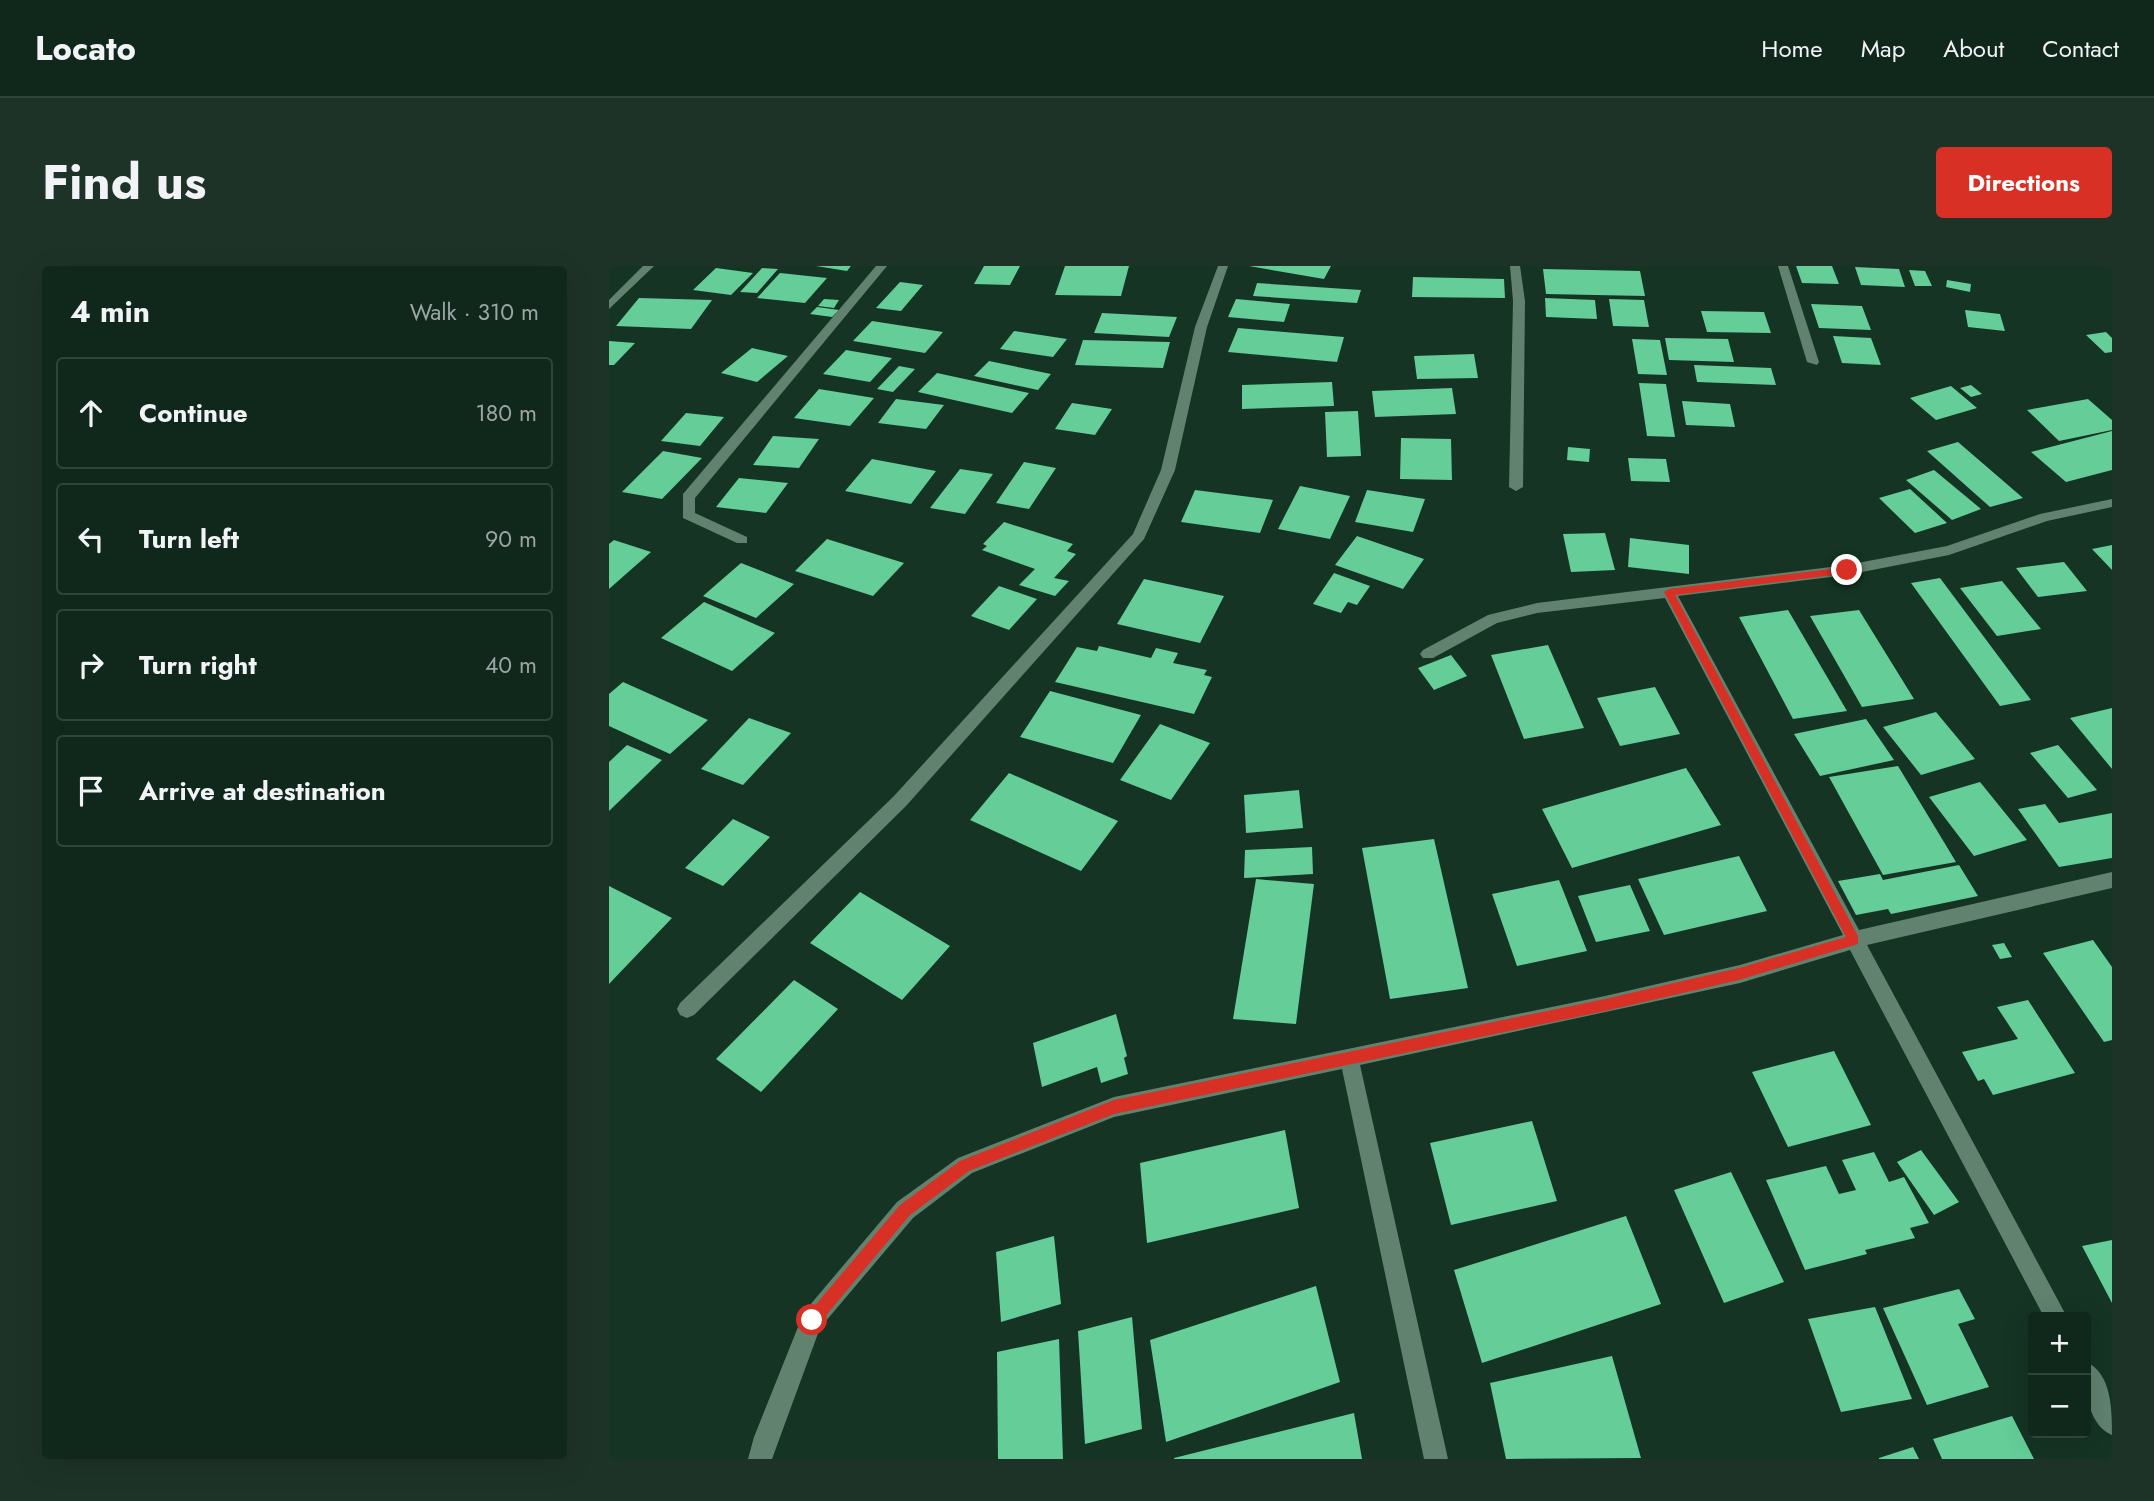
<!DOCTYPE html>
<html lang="en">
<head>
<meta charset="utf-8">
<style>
  body { margin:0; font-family:Jost,sans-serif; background:#1e3328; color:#f1f3f6 }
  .controls { position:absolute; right:21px; bottom:21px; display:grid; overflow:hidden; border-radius:7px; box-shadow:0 7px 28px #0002 }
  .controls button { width:63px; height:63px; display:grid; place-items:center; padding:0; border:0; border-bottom:2px solid #30443a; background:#10271b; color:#f1f3f6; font:35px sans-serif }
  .stop { position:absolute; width:21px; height:21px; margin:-16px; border:5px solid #d93025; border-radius:50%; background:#fff }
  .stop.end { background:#d93025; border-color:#fff; box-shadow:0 2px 7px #0008 }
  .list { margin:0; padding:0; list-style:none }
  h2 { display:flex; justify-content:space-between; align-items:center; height:91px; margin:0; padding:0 28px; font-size:30px }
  h2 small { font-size:23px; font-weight:400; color:#9ca5a3 }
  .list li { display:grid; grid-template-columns:46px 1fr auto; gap:21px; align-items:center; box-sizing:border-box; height:112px; margin:0 14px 14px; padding:0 14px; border:2px solid #30443a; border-radius:7px }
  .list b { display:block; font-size:26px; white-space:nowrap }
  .list em { font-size:23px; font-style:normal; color:#9ca5a3 }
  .icon { flex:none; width:38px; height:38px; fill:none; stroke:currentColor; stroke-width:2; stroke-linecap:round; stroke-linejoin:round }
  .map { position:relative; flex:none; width:1503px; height:1193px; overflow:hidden; border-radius:7px }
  header { display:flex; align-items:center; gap:42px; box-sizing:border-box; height:98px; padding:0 35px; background:#10271b; border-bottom:2px solid #30443a }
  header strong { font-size:33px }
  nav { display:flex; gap:38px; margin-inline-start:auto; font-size:24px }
  .intro { display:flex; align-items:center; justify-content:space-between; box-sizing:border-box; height:168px; padding:0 42px }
  h1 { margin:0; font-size:49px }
  .button { padding:18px 32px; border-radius:7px; background:#d93025; color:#fff; font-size:24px; font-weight:700 }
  main { display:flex; gap:42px; padding:0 42px }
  aside { flex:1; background:#10271b; border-radius:7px; box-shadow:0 7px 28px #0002 }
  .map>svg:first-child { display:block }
  .building { fill:#64cd98 }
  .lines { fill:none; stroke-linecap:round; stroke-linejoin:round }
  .minor { fill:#61826f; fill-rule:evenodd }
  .route { fill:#d93025 }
</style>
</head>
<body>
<header>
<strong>Locato</strong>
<nav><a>Home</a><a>Map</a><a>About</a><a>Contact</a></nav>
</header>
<div class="intro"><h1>Find us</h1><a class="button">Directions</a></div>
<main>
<aside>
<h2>4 min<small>Walk · 310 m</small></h2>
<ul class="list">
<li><svg class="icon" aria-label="ahead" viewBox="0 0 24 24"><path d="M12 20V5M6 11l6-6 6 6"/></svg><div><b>Continue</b></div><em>180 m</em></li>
<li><svg class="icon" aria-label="left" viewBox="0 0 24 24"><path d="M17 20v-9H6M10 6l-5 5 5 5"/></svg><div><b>Turn left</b></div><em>90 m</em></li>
<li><svg class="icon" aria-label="right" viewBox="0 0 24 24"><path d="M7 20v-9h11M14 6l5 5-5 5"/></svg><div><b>Turn right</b></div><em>40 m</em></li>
<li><svg class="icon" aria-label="arrive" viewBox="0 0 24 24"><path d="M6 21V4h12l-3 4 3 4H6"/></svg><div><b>Arrive at destination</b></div></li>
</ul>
</aside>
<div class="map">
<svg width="1503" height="1193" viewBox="0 0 1503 1193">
  <rect width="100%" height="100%" fill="#153424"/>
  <path class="building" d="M207,0H242L238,5Z
    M375,0H411L401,19L365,18Z
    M456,0H520L512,30L446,29Z
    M640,0H722L715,13Z
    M1187,0H1223L1230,18L1193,17Z
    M1246,1L1290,3L1296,21L1252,19Z
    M107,2L144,7L122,29L84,24Z
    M153,2L169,3L148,27L131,26Z
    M934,3L1031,5L1036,30L937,28Z
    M1300,4L1316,5L1323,20H1306Z
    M171,7L218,12L196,37L148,32Z
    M804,11L895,13L896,32L803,31Z
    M1338,14L1362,18L1361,26L1337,21Z
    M291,16L314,19L292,45L267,42Z
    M648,17L752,24L748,37L644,30Z
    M30,32L103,34L82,63L7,60Z
    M936,32L986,34L988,53L937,51Z
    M215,33L230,34L225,42L209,40Z
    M627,33L681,38L675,56L619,51Z
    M1000,33L1035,34L1040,61L1004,60Z
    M1202,38L1253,40L1262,64L1210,62Z
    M208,41L230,44L223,51L201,48Z
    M1356,44L1391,48L1396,65L1359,61Z
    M1092,45L1155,46L1162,67L1098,66Z
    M493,47L568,51L560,71L485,67Z
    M263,55L334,66L316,87L244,75Z
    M629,62L735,71L728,96L619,86Z
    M405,65L458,73L444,91L391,83Z
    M1497,66L1503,72V86L1496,87L1477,69Z
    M1224,70L1262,72L1272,99L1233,97Z
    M1056,72L1119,73L1125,96L1060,94Z
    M1023,73L1051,74L1058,109L1029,108Z
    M474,74L561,76L554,102L466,99Z
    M0,75L26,77L5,99H0Z
    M143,82L179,90L148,116L112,107Z
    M237,84L283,92L261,116L214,108Z
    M865,88L869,112L808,113L805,90Z
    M380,95L442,108L429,124L365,110Z
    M1085,99L1162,102L1167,119L1088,116Z
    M290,100L306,103L284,126L268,123Z
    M328,107L420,127L403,147L309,126Z
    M723,116L725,140L633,143V119Z
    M1030,117L1057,118L1066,171L1038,170Z
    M1362,119L1373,128L1362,131L1351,122Z
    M1342,120L1368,142L1327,154L1301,132Z
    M843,122L847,148L766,151L763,125Z
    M210,123L265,132L241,160L185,152Z
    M287,133L335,139L317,163L269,157Z
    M1479,133L1503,154V164L1450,175L1418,144Z
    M1073,135L1121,138L1126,161L1077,159Z
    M463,137L503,143L486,169L446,163Z
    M749,145L752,190L718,191L716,146Z
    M77,147L115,151L91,180L52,175Z
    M1503,165V204L1457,216L1422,186Z
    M164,170L210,173L190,202L144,199Z
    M792,172L842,173L843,214L791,213Z
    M1349,176L1414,232L1381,241L1318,185Z
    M959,181L981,183L980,196L958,194Z
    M54,185L93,192L53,233L13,226Z
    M1019,192L1057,193L1061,216L1022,215Z
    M263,193L327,205L302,238L236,225Z
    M415,196L447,202L420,243L387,237Z
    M351,203L384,208L356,248L321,242Z
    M1325,204L1372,243L1343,254L1297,214Z
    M130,212L179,217L157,247L107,241Z
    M691,220L741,230L721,273L669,263Z
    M1301,223L1338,257L1306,267L1270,232Z
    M586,224L664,234L651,267L572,256Z
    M758,224L816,233L804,266L746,256Z
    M395,256L464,278L458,285L467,288L445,312L460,315L446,330L410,319L426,303L373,284L378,280L374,278Z
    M996,267L1006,304L962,306L954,268Z
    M748,270L815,293L794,323L726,299Z
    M1021,272L1080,279V308L1019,301Z
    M218,273L295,297L264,330L186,305Z
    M5,274L42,286L0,323V278Z
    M1503,279V304L1483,283Z
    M1455,296L1478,325L1429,331L1407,302Z
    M132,297L185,318L147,352L94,330Z
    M725,307L761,320L748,339L739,336L732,347L704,338Z
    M1331,312L1422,434L1391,440L1302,317Z
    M535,313L615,330L591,377L508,358Z
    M1393,315L1432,363L1388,370L1351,322Z
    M390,320L428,333L400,364L362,350Z
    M95,336L166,367L123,405L52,372Z
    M1179,344L1238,445L1184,453L1130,351Z
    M1250,344L1305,433L1253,441L1201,350Z
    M939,379L975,462L915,473L882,389Z
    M490,380L542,392L547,382L569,387L564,397L598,404L595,409L603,411L585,448L446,416L468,381L488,385Z
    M842,389L858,410L825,424L809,402Z
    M14,416L99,454L61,488L0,460V428Z
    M1046,421L1071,468L1011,480L988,432Z
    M441,425L532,449L504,497L411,471Z
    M1503,442V503L1461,452Z
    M1327,446L1366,493L1312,509L1274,461Z
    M140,452L182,467L134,519L92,503Z
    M1257,453L1285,494L1211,510L1185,468Z
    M551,458L601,477L562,534L511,514Z
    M18,479L53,494L0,545V496Z
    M1449,479L1488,524L1459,532L1421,487Z
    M1289,500L1347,596L1274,609L1220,511Z
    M1077,502L1112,559L963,602L933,543Z
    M400,507L509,555L472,605L361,554Z
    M1371,516L1418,574L1365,590L1320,531Z
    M690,524L694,562L637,567L635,529Z
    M1436,538L1450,557L1503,547V592L1450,601L1409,543Z
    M124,553L161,571L114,620L76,602Z
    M825,573L859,722L781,733L753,582Z
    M703,581L704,608L635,612L636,584Z
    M1130,590L1158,645L1055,669L1029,613Z
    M1350,599L1369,630L1282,648L1279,643L1247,649L1229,615L1271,608L1274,614Z
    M647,613L705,618L687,758L624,753Z
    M950,614L978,685L908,700L883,628Z
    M1021,619L1041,665L987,676L969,630Z
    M0,620L63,652L0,718Z
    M251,626L341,680L293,734L201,677Z
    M1484,674L1503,701V774L1495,776L1434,687Z
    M1395,677L1403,691L1391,693L1383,679Z
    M185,714L229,743L152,826L107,793Z
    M1419,734L1466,807L1384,829L1375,813L1369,815L1353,786L1409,773L1388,741Z
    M507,748L518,790L515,792L519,808L492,817L488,801L433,821L424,777Z
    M1225,785L1262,859L1179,881L1143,806Z
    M923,855L948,935L842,959L821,877Z
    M676,864L690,942L538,977L531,897Z
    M1312,884L1350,936L1325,949L1288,896Z
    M1265,886L1280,916L1295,911L1320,957L1301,962L1306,972L1256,984L1258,988L1196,1004L1157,914L1217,900L1230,928L1247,924L1233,894Z
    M1122,906L1175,1016L1115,1037L1065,924Z
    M1017,950L1052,1038L873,1097L845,1004Z
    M445,970L452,1038L392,1056L387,986Z
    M1503,974V1037L1473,980Z
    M707,1020L731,1116L557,1176L541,1074Z
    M1350,1023L1366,1053L1349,1058L1380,1121L1318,1139L1274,1042Z
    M1266,1041L1303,1133L1232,1146L1199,1053Z
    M523,1051L533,1163L476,1178L469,1065Z
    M450,1073L454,1193H389L388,1086Z
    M1003,1090L1032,1192L897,1193L881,1117Z
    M745,1147L753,1193H565V1192Z
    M1403,1150L1425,1193H1333L1324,1173Z
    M1304,1181L1310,1193H1270V1192Z"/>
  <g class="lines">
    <path class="minor" d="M34,0H45L0,43V34Z
      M267,0H278L86,232V247L138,271V277H128L74,252V228Z
      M609,0H619L598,61L566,204L535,273L297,540L85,749L78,752L71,749L68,743L71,737L285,530L524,268L552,204L586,61Z
      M901,0H911L916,35L914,221L907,225L900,221L904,35Z
      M1169,0H1179L1210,96L1208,99L1198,96Z
      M1503,233V241L1438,255L1340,289L1238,309L1069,330L1250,664L1503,606V622L1258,679L1458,1051H1435L1241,684L1131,717L751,799L839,1193H815L733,803L505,851L363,907L304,952L211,1062L163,1193H139L145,1171L195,1046L288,936L349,892L505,831L996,730L1131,699L1234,669L1056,332L928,347L888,357L824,392H814L811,388L814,384L879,349L928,337L1238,299L1338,280L1431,248Z
      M1477,1096C1503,1107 1503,1145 1503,1169C1477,1158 1476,1120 1477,1096Z"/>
  </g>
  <path class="route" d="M1238,301L1243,304L1241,307L1066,329L1249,670V678L1130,714L996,745L505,848L360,905L301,949L209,1059L203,1062L198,1059L196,1054L198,1049L291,939L351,895L505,834L996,733L1130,702L1237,671L1055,326L1060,323Z"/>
</svg>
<div class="controls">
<button>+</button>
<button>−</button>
</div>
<div class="stop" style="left:203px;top:1054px"></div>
<div class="stop end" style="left:1238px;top:304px"></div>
</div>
</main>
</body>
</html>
